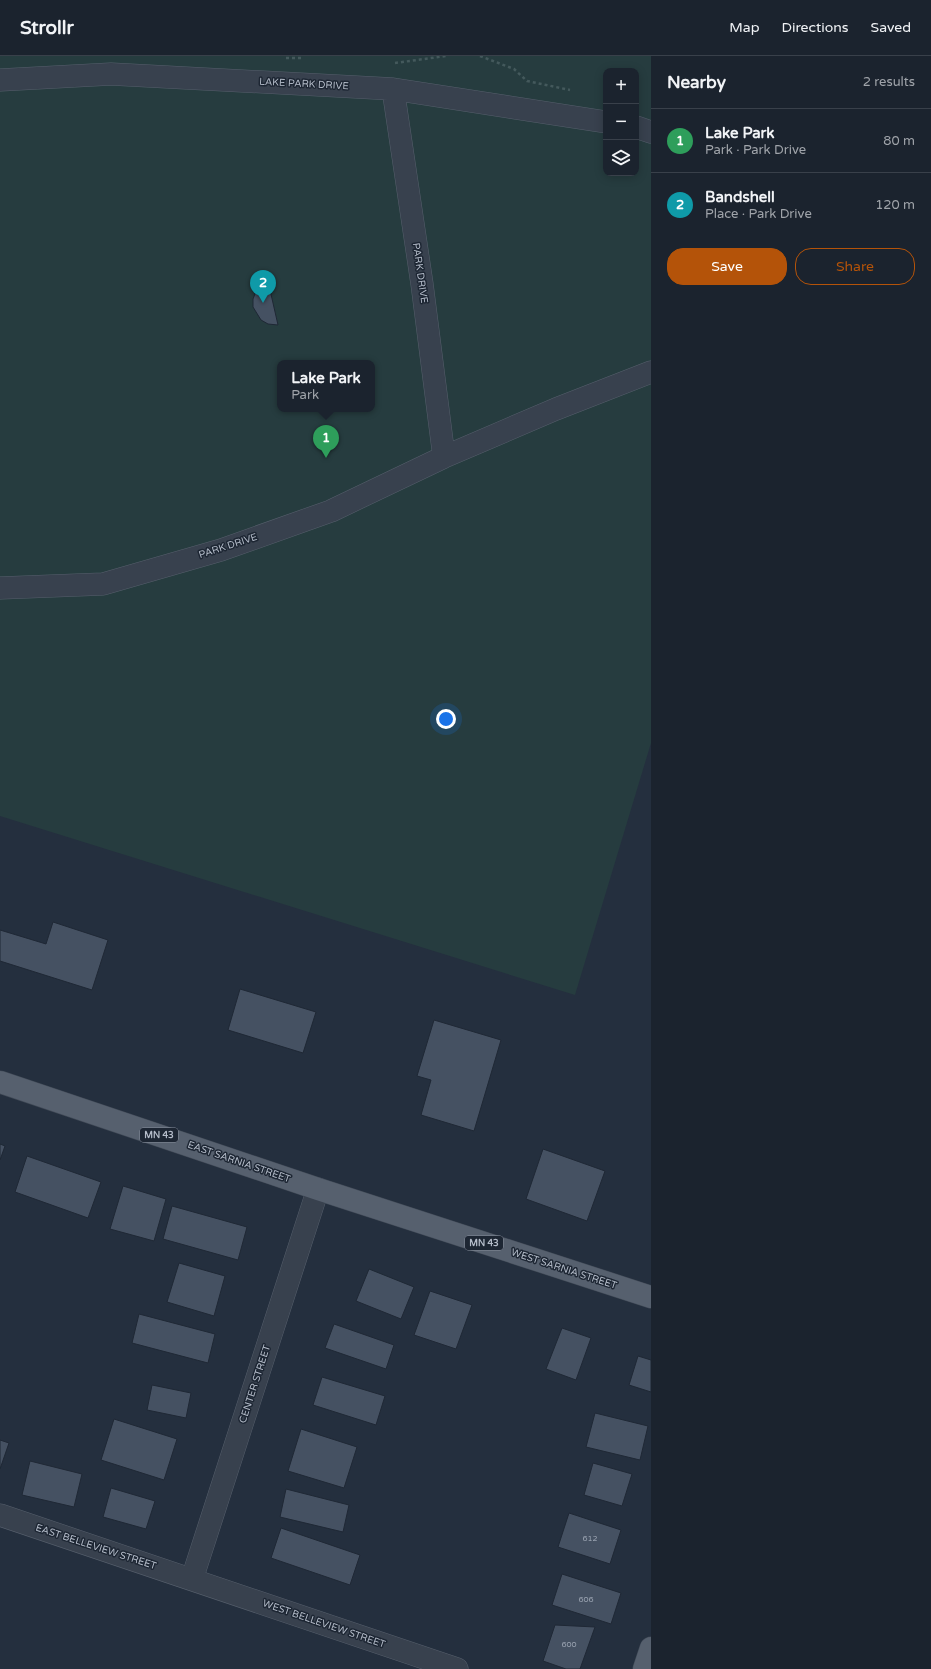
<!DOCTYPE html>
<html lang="en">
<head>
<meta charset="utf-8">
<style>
  body { margin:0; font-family:"Varela Round",sans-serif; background:#242b36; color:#f1f3f6 }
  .controls { position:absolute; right:12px; top:12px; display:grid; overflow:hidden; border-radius:8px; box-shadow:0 2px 10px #0003 }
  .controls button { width:36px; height:36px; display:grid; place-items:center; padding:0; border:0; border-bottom:1px solid #39404a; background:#1b232e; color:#f1f3f6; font:20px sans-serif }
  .you { position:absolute; left:446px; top:663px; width:14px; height:14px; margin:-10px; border:3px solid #fff; border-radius:50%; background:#1a73e8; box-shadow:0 0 0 6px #1a73e833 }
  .badge { display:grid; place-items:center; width:26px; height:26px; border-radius:50%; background:#b45309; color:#fff; font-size:13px; font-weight:700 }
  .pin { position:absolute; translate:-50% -33px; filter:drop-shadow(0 1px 2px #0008) }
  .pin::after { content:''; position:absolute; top:21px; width:14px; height:12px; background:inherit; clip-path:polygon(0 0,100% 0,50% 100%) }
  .popup { position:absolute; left:277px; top:304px; width:98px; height:52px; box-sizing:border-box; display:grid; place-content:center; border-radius:8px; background:#1b232e; filter:drop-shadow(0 1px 3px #0005); font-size:13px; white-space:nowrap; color:#a0a4aa }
  .popup b { font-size:15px; color:#f1f3f6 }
  .popup::after { content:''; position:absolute; left:50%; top:100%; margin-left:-8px; border:8px solid transparent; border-top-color:#1b232e }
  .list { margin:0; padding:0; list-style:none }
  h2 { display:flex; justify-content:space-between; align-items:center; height:52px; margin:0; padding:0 16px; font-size:17px }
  h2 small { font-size:13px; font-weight:400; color:#a0a4aa }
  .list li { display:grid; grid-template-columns:26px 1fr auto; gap:12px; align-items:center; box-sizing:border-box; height:64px; padding:0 16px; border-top:1px solid #39404a }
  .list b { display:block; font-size:15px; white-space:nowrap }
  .list p { margin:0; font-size:13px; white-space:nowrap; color:#a0a4aa }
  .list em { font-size:13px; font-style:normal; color:#a0a4aa }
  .actions { display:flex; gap:8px; padding:12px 16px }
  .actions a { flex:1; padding:9px 0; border:1px solid #b45309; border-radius:16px; text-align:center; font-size:14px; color:#b45309 }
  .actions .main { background:#b45309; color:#fff }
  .icon { flex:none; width:22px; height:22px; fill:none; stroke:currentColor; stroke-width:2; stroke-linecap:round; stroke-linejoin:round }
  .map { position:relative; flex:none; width:651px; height:1613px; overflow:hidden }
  header { display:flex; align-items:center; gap:24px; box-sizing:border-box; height:56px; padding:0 20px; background:#1b232e; border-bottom:1px solid #39404a }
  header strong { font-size:19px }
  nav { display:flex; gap:22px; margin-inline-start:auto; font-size:14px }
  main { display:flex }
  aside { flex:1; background:#1b232e }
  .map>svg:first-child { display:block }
  .green { fill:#263c3f; fill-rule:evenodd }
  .building { fill:#455162; stroke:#1f2835 }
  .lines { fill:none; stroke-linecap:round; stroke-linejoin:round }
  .minor-casing { stroke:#565f6c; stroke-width:23 }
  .major-casing { stroke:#414a57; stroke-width:23 }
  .path { stroke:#44595c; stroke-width:2.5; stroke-dasharray:3 3; stroke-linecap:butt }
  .minor { stroke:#38414e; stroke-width:22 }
  .major { stroke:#56606e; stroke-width:22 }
  .labels { text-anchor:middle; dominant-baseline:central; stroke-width:3; stroke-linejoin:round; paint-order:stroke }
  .number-label { font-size:8px; fill:#98a1af }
  .shield { fill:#1d2633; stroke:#878f9c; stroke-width:1 }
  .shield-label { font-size:9px; font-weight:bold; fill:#b4bcc9 }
  .street-label { font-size:10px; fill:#b4bcc9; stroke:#1d2633 }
</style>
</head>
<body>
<header>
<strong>Strollr</strong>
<nav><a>Map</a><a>Directions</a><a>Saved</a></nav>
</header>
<main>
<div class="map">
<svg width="651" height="1613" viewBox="0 0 651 1613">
  <rect width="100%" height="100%" fill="#242f3e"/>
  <path class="green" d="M0,0H651V687L575,939L0,760ZM606,15H636V117H606ZM280,307H372V353H280Z"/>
  <path class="building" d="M268,225L278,269L268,268L261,264L253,251V243L256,235L261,229Z
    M53,866L108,884L92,934L0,905V874L46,888Z
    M240,933L316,956L303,997L228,974Z
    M434,964L501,984L474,1075L421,1059L431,1024L417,1020Z
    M0,1088L5,1090L0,1104Z
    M543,1093L605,1115L587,1165L526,1143Z
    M27,1100L101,1126L88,1162L15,1136Z
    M123,1130L166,1143L154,1185L110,1173Z
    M172,1150L247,1171L238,1204L163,1183Z
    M179,1207L225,1220L214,1260L167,1246Z
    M369,1213L414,1231L401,1263L356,1245Z
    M430,1235L472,1249L456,1293L414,1279Z
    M139,1258L215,1278L208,1307L132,1287Z
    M334,1268L394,1289L386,1313L325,1292Z
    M562,1272L591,1282L576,1324L546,1313Z
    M638,1300L651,1304V1336L629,1329Z
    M322,1321L385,1340L376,1369L313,1349Z
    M152,1329L191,1337L186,1362L147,1354Z
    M595,1357L648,1370L640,1404L586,1391Z
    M114,1363L177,1383L164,1424L101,1404Z
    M301,1373L357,1391L344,1432L288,1415Z
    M0,1384L9,1387L0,1413Z
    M30,1405L82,1418L74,1451L22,1439Z
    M593,1407L632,1418L622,1450L584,1439Z
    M111,1432L155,1445L146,1473L103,1461Z
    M286,1433L349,1449L343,1476L280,1461Z
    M569,1457L621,1474L610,1508L558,1491Z
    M281,1472L360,1499L350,1529L271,1502Z
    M562,1518L621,1537L611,1568L552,1549Z
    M555,1569L595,1571L580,1613H566L543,1605Z"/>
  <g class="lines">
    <g class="minor-casing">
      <path id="minor" d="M0,24L111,18L393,33L606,66
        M393,33L422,228L444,401
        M636,71L651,76
        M0,532L103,528L221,494L331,455L444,401L556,353L651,316
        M0,1459L457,1613
        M192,1523L318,1133"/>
    </g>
    <g class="major-casing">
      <path id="major" d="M0,1026L318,1133L651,1241
        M644,1613L651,1592"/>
    </g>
    <path class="path" d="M480,0L514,13L527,25L570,34
      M286,2H301
      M395,7L446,0"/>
    <use href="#minor" class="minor"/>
    <use href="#major" class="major"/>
  </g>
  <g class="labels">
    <g class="number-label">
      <text x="590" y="1482">612</text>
      <text x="586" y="1543">606</text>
      <text x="569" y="1588">600</text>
    </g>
    <g class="shield">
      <rect x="140" y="1072" width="38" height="14" rx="3"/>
      <rect x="465" y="1180" width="38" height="14" rx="3"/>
    </g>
    <g class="shield-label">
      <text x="159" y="1079">MN 43</text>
      <text x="484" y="1187">MN 43</text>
    </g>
    <g class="street-label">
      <text transform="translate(304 28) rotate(3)">LAKE PARK DRIVE</text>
      <text transform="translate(420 217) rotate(82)">PARK DRIVE</text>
      <text transform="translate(228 490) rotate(-18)">PARK DRIVE</text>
      <text transform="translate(239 1106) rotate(19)">EAST SARNIA STREET</text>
      <text transform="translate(564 1213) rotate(18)">WEST SARNIA STREET</text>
      <text transform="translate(255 1328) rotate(-72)">CENTER STREET</text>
      <text transform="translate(96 1491) rotate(18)">EAST BELLEVIEW STREET</text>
      <text transform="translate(324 1568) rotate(19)">WEST BELLEVIEW STREET</text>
    </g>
  </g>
</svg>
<div class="controls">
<button>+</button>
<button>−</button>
<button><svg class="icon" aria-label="layers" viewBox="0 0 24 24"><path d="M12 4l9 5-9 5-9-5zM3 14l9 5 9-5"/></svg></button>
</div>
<div class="you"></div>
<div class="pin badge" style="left:326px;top:402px;background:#2e9e5b">1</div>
<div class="popup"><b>Lake Park</b>Park</div>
<div class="pin badge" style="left:263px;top:247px;background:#0f9aa8">2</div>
</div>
<aside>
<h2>Nearby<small>2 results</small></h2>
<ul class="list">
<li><span class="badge" style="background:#2e9e5b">1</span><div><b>Lake Park</b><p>Park · Park Drive</p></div><em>80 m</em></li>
<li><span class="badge" style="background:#0f9aa8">2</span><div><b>Bandshell</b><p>Place · Park Drive</p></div><em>120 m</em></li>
</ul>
<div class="actions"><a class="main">Save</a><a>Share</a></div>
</aside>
</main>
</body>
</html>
